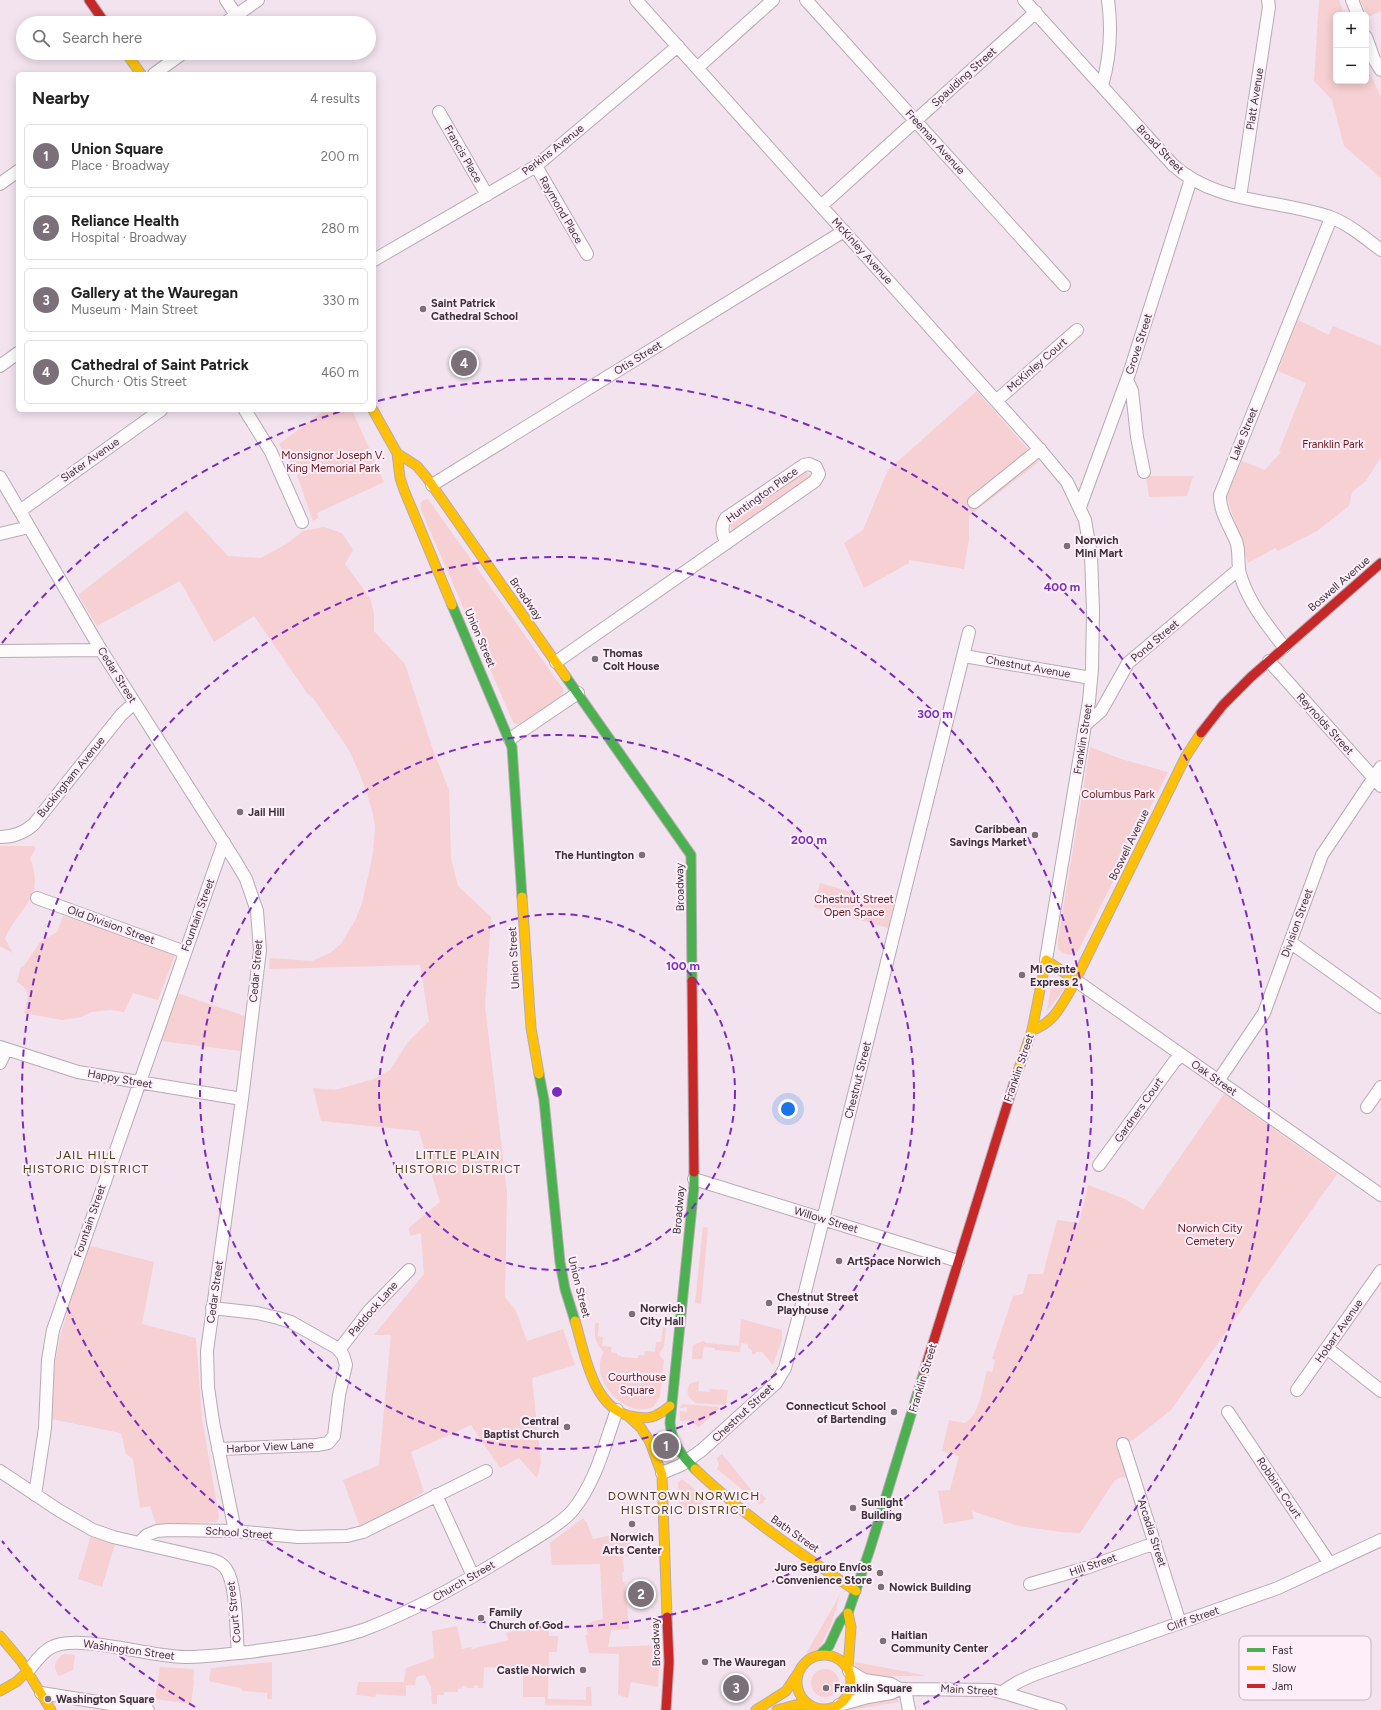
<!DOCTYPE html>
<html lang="en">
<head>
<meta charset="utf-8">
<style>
  body { margin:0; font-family:Figtree,sans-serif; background:#f6f6f6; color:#222 }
  .controls { position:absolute; right:12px; top:12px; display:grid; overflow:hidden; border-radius:6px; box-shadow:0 2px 10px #0003 }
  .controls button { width:36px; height:36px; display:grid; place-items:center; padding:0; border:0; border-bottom:1px solid #e0e0e0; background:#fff; color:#222; font:20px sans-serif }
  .you { position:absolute; left:788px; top:1109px; width:14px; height:14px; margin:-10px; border:3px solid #fff; border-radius:50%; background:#1a73e8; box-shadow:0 0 0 6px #1a73e833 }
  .badge { display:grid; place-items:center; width:26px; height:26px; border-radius:50%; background:#7c7078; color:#fff; font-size:13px; font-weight:700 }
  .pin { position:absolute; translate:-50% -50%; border:2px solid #fff; box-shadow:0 1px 4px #0006 }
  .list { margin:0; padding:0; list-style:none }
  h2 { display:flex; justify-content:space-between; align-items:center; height:52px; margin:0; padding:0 16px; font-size:17px }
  h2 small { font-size:13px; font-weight:400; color:#767676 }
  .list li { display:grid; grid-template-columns:26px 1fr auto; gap:12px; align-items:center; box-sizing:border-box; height:64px; margin:0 8px 8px; padding:0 8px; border:1px solid #e0e0e0; border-radius:6px }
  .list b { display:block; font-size:15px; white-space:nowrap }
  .list p { margin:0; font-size:13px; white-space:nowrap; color:#767676 }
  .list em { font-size:13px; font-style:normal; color:#767676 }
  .icon { flex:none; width:22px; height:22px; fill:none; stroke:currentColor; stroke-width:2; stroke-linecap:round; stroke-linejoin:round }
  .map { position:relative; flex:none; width:1381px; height:1710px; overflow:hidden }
  .search { position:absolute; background:#fff; box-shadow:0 2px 10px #0003; left:16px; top:16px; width:360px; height:44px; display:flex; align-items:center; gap:10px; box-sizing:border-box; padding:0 14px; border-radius:22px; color:#767676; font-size:15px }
  .panel { position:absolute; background:#fff; box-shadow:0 2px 10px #0003; left:16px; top:72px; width:360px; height:340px; border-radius:6px }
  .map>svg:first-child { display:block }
  .green { fill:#f6d0d2 }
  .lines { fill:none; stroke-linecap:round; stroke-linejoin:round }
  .street-casing { stroke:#b7abb3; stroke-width:14 }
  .fast-casing { stroke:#b7abb3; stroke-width:11 }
  .slow-casing { stroke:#b7abb3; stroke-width:11 }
  .jam-casing { stroke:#b7abb3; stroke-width:11 }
  .street { stroke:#fdfbfc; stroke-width:12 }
  .fast { stroke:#4caf50; stroke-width:9 }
  .slow { stroke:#ffc107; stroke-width:9 }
  .jam { stroke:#c62828; stroke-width:9 }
  .ring { fill:none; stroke:#7b2cbf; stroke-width:2; stroke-dasharray:7 5 }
  .poi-dot { fill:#7c7078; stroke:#feeefa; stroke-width:1.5 }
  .labels { text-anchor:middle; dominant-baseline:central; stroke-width:4; stroke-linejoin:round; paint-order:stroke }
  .street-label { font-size:11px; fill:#3c3239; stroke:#feeefa }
  .poi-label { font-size:11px; font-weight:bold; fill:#3c3239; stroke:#feeefa; text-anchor:start }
  .park-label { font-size:11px; fill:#681518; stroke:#feeefa }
  .neighbourhood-label { font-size:12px; letter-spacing:1px; fill:#494017; stroke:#feeefa }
  .key { fill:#feeefa; stroke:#c4b6c0; stroke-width:1 }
  .key-label { font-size:11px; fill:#3c3239 }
  .centre { fill:#7b2cbf; stroke:#feeefa; stroke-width:2 }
  .ring-label { font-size:12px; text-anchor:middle; font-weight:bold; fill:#7b2cbf; stroke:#feeefa; stroke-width:4; stroke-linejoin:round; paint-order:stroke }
</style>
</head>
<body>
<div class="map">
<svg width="1381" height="1710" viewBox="0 0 1381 1710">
  <rect width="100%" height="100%" fill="#f2e3ee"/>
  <path class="green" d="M1319,0H1339L1344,15H1336V81H1366V65L1381,97V178L1344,146L1332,100L1314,81Z
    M1360,0H1381V11L1368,17Z
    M1298,320L1329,335L1333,326L1381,346V457L1365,482L1352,492L1349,506L1317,531L1278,551L1275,548L1248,563L1226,494L1242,461L1265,470L1281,452L1279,451L1306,383L1278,371Z
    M977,391L1039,462L969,516V539L964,569L909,560V563L864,588L844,543L863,530L888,470Z
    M325,410H352L384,482L317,513L318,518L313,521L296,472L279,444Z
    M807,472L810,475L809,480L734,530L731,529V523L801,473Z
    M1146,476H1193L1187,496L1149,497Z
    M428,499L563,689V693L560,698L520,724H516L513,722L421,510C419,504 422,499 428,499Z
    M186,511L228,556L261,558L288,543L303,531L324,527L342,533L353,550L345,564L370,598L374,614V631L405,664L433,750L449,790L451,858L458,886L491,917L485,1006L507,1192L505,1297L516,1311L527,1341L563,1329L575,1365L532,1378L541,1463L537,1478L519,1458L500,1468L471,1425L411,1452L424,1492L361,1530L343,1480L379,1465L391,1335H374L424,1274L421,1233L410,1236L409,1228L440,1202L419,1131L321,1121L313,1088L335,1090L374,1079L390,1070L408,1042L429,1021L420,965L269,969L270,958L312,961L330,953L341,944L356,919L362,903L373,854L375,827L373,814L367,794L359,772L349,750L313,698L307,693L254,616L214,642L180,581L97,626L78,595Z
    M1090,747L1121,759L1168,772L1078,951C1071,957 1063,955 1058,948V940Z
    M0,846H34L36,848L30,858C46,899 18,907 5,939L13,953L0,946Z
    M820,883L894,904L888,928L814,907Z
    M63,916L129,937L175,955L158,1000L133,993L124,1012L110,1010L91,1012L81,1017L62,1020L24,1013C28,998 32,991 17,982L21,967L24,966L40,942L57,932Z
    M1058,978L1067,985L1047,1011L1052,982Z
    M177,993L245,1016L241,1051L160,1041Z
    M1224,1094L1337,1174L1171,1410L1133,1440L1118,1445L1128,1478L1122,1477L1115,1480L1080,1533L1061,1532L1019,1526L972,1511L974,1519L944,1524L938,1491L950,1490L959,1456L942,1451L949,1420L965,1423C980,1415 982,1387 987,1371L992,1372L995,1360L992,1359L1013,1296L1023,1294L1028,1274H1043L1057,1220L1079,1223L1088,1185L1125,1199L1143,1210Z
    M703,1227L708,1228L701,1304L695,1303Z
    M87,1245L154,1262L142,1324L196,1338L202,1418L219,1517L217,1522L156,1524L150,1506L140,1508L133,1459L126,1454L121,1433L51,1419L55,1363L60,1337Z
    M741,1319L782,1330V1340L773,1365L762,1352H756L755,1354H752V1350L748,1348V1344L741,1343L740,1352L715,1350V1348L704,1347L702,1359H692L693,1345L704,1341L706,1343L739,1346Z
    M595,1323H599L598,1336L603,1337L602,1346L612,1347L611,1352L617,1353V1355L621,1356V1357L638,1358V1355H644L645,1351L655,1352L656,1342H661L663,1327L666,1328L664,1346L659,1354L664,1361L660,1397L653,1407C626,1420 587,1378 604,1352C595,1343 594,1336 595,1323Z
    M699,1381L698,1391L709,1392L710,1389L728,1390L726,1405L695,1403V1402C686,1398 687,1392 689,1384Z
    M681,1404L718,1407L719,1409L699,1427L689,1420L680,1421V1411L687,1412V1407L680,1408Z
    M722,1454L757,1497L761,1493L766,1499L763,1501L764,1503L760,1504L717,1469L719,1465L717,1458Z
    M682,1479L706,1498L697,1510H680L678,1483Z
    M583,1518L587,1523L593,1539L612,1535L630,1534L631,1552L629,1553V1556H623L624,1572H622L623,1582H625L629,1629L611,1630L608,1647L660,1645L658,1687L631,1682L628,1698L618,1695L619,1654L589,1653L585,1635H588L586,1625L593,1621L603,1619L600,1564L552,1565L550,1543Z
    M91,1535L115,1544L102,1587L78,1579Z
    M840,1595L832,1622L819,1649L803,1659Z
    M545,1623L549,1630V1636H558L557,1652H549L548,1699L586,1700V1687H591L592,1706L545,1705V1697H523V1675H506V1668L484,1667L483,1688H478V1685L474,1686V1688H467L466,1686H462V1688L458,1689V1692H444V1695H437V1704H432L431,1687L425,1675L418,1676L416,1678L415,1685H406V1696L376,1694L375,1697L356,1695L358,1682H404L406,1668L434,1658L432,1631L457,1626L462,1649L471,1647L472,1649L508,1640L506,1633Z
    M64,1654L75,1655L73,1670L59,1676C52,1667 55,1660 64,1654Z
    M272,1662V1699H267V1693L243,1691L240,1688L209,1681L211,1668Z
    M855,1662L924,1675V1676H893L884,1679L873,1678L862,1673L855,1666Z
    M160,1667L193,1669L194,1671L193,1681H194L191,1704L155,1699Z
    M811 1683a14 14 0 1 1 28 0a14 14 0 1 1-28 0Z
    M894,1697L898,1699L899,1702L852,1710H838Z"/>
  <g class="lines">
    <g class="street-casing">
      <path id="street" d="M226,0L236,15
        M636,0L1042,452L1067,482L1085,520L1091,555L1093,611L1092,669L1089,701L1046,960
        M806,0L1064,285
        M1024,0L1173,165C1216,204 1277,199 1330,217C1349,224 1365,238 1381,250
        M1352,0L1358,15
        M225,23L258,0
        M1366,37L1374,59L1381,70
        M697,68L773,0
        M154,74L183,53
        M1102,86C1110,58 1112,29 1108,0
        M439,112L487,195
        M536,166L587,254
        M0,184L18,171
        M1240,197L1269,7L1268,0
        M821,206L1036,12
        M374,260L536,166L678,46
        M0,366L18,353
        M1127,380L1132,391L1137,437L1144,472
        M996,401L1077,330
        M245,410L271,452L302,522
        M0,477L101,650L236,862L246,879L257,911L260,950L242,1099L207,1351L208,1387L213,1422L235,1531
        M432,485L844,231
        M974,502L1040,449
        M1080,507L1129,374L1191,179
        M20,511L161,410
        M0,534L29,527
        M1284,647C1267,625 1248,602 1240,574C1237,563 1240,551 1236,541C1230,527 1219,510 1220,495L1331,218
        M0,651L101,650
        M964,656L1091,678
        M1269,661L1381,786
        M556,662L815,481L819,474L816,467L809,464L804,465L726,518C720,527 722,535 727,543
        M1085,725L1101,711L1128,663L1239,569
        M510,739L578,693
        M0,837C13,837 24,833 34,824L121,715L134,703
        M37,898L185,952
        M1290,942L1381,1007
        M1075,980L1381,1195
        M0,1047L78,1072L242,1099
        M0,1063L6,1050
        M1218,1081L1264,1013L1322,855L1381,767
        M1367,1107L1381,1087
        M1099,1165L1174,1062L1181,1055
        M694,1179L958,1261
        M212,1308L257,1313L278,1318L291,1322L337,1348L343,1355L346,1365L339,1395L334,1436L328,1443L317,1445L218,1449
        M1327,1348L1381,1391
        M339,1350L369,1311L409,1270
        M1297,1390L1381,1271
        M1228,1412L1330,1564
        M1123,1444L1180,1623
        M0,1471L60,1511L93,1530L113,1537L213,1560C218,1562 223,1564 226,1569C237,1584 236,1633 238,1653
        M662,1473L681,1465L702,1450L776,1383L785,1368L802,1304L969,632
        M35,1495L45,1428L48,1360L53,1330L224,842
        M436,1495L473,1576
        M139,1543L147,1535L157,1531L169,1530L235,1531L298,1537L347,1536L363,1532L486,1471
        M1030,1584L1086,1568L1155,1543
        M28,1671C35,1663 40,1654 50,1648C77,1632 151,1658 186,1657C207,1657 228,1654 249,1652C287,1647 326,1642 363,1630C414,1611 461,1584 507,1556C524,1545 561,1525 573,1510C596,1482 605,1443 617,1410
        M849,1671L864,1680L891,1684L900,1689
        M905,1689L909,1710
        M1002,1692L1018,1682L1033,1675L1278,1588L1381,1540
        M41,1693L148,1710
        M839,1705L868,1697L891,1693L900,1689L992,1690L1008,1694L1060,1710"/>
    </g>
    <g class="fast-casing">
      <path id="fast" d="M452,605L512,747L522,897
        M566,677L691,855L692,981
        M539,1074L544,1100L560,1262L565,1289L575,1321
        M694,1172V1186L670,1423C672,1443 681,1455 695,1469
        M820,1655L829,1646L840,1622L848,1613L870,1549L924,1372"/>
    </g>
    <g class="slow-casing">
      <path id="slow" d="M126,53L141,74
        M373,410L397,453L417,466L427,478L566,677
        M397,453L400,478L404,490L452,605
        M522,897L531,1028L539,1074
        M1032,1030C1052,1024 1060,1008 1070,991L1186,756L1201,733
        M1014,1083L1032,1030L1046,960L1075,980
        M575,1321C585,1353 592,1407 630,1416C649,1420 655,1418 670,1406
        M628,1416L641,1428L650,1442L662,1475L667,1617
        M695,1469C744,1516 800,1553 856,1591
        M848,1613L851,1627L848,1668
        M0,1636L21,1661L51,1710
        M797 1682a27 27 0 1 1 54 0a27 27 0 1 1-54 0Z
        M0,1691L16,1682L28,1671
        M756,1710L786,1691L798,1673
        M777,1710L795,1705H810"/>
    </g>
    <g class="jam-casing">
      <path id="jam" d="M89,0L105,23
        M1201,733L1223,705L1251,677L1381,563
        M692,981L694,1172
        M924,1372L1014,1083
        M666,1710L669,1662L667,1617"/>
    </g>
    <use href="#street" class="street"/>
    <use href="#fast" class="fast"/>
    <use href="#slow" class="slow"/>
    <use href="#jam" class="jam"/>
  </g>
  <g class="ring">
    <circle cx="557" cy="1092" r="178"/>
    <circle cx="557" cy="1092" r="357"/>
    <circle cx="557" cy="1092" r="535"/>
    <path d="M195 1707A714 714 0 0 1 2 1541M2 643A714 714 0 0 1 342 411M378 401A714 714 0 0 1 919 1707"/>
  </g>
  <g class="poi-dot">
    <circle cx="423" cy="309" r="4"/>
    <circle cx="1067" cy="546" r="4"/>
    <circle cx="595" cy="659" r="4"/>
    <circle cx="240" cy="812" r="4"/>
    <circle cx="1035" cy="835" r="4"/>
    <circle cx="642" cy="855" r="4"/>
    <circle cx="1022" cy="975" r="4"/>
    <circle cx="839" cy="1261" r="4"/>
    <circle cx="769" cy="1303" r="4"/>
    <circle cx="632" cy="1314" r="4"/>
    <circle cx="894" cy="1412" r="4"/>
    <circle cx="567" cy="1427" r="4"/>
    <circle cx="853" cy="1508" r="4"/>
    <circle cx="632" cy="1524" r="4"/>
    <circle cx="880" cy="1573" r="4"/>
    <circle cx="881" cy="1587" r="4"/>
    <circle cx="481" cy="1618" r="4"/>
    <circle cx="883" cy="1641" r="4"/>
    <circle cx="705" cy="1662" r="4"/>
    <circle cx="583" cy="1670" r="4"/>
    <circle cx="826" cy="1688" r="4"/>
    <circle cx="48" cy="1699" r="4"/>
  </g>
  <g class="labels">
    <g class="street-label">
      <text transform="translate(964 77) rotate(-42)">Spaulding Street</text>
      <text transform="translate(1255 99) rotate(-81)">Platt Avenue</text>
      <text transform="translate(935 142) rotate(48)">Freeman Avenue</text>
      <text transform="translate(1160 149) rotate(46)">Broad Street</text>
      <text transform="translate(553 150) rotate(-38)">Perkins Avenue</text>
      <text transform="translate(463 154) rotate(60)">Francis Place</text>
      <text transform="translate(561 210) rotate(60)">Raymond Place</text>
      <text transform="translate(862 251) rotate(48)">McKinley Avenue</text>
      <text transform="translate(1139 344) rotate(-72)">Grove Street</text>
      <text transform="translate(638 358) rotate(-32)">Otis Street</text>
      <text transform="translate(1037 365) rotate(-41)">McKinley Court</text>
      <text transform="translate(1244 434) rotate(-68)">Lake Street</text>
      <text transform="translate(90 460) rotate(-35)">Slater Avenue</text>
      <text transform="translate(762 495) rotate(-36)">Huntington Place</text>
      <text transform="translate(1339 584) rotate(-41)">Boswell Avenue</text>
      <text transform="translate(526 599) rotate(55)">Broadway</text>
      <text transform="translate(480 638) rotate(67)">Union Street</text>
      <text transform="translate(1155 641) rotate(-40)">Pond Street</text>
      <text transform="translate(1028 667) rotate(10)">Chestnut Avenue</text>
      <text transform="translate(117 675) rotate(58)">Cedar Street</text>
      <text transform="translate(1325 724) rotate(48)">Reynolds Street</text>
      <text transform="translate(1083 739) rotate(-81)">Franklin Street</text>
      <text transform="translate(71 777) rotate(-51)">Buckingham Avenue</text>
      <text transform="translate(1129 845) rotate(-64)">Boswell Avenue</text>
      <text transform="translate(680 887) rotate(-91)">Broadway</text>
      <text transform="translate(198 915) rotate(-70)">Fountain Street</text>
      <text transform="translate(1297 923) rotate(-70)">Division Street</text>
      <text transform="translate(111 925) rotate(20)">Old Division Street</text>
      <text transform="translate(514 958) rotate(-93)">Union Street</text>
      <text transform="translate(256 971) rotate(-85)">Cedar Street</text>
      <text transform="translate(1019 1068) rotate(-71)">Franklin Street</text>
      <text transform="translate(1214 1078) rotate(35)">Oak Street</text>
      <text transform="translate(120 1079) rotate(10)">Happy Street</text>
      <text transform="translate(858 1080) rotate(-76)">Chestnut Street</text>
      <text transform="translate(1139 1110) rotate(-55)">Gardners Court</text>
      <text transform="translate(679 1210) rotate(-85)">Broadway</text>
      <text transform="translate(826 1220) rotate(17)">Willow Street</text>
      <text transform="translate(90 1221) rotate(-71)">Fountain Street</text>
      <text transform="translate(579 1287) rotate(76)">Union Street</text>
      <text transform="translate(215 1292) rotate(-82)">Cedar Street</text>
      <text transform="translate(373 1309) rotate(-49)">Paddock Lane</text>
      <text transform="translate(1339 1331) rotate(-55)">Hobart Avenue</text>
      <text transform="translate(923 1378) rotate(-73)">Franklin Street</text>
      <text transform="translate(743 1413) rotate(-43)">Chestnut Street</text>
      <text transform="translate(270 1447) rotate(-3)">Harbor View Lane</text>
      <text transform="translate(1279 1488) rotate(56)">Robbins Court</text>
      <text transform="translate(239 1533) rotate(4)">School Street</text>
      <text transform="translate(1152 1533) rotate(72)">Arcadia Street</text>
      <text transform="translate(795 1534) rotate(35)">Bath Street</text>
      <text transform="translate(1093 1565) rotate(-19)">Hill Street</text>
      <text transform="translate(464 1581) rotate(-30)">Church Street</text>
      <text transform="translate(234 1612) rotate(-96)">Court Street</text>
      <text transform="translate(1193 1619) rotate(-20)">Cliff Street</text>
      <text transform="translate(656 1642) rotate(-92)">Broadway</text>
      <text transform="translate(129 1650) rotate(8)">Washington Street</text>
      <text transform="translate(969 1690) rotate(3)">Main Street</text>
    </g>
    <g class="poi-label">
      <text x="431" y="303">Saint Patrick<tspan x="431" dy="13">Cathedral School</tspan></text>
      <text x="1075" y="540">Norwich<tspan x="1075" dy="13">Mini Mart</tspan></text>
      <text x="603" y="653">Thomas<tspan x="603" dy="13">Colt House</tspan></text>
      <text x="248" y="812">Jail Hill</text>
      <text x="1027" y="829" text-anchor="end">Caribbean<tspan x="1027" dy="13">Savings Market</tspan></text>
      <text x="634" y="855" text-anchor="end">The Huntington</text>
      <text x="1030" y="969">Mi Gente<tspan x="1030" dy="13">Express 2</tspan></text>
      <text x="847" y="1261">ArtSpace Norwich</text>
      <text x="777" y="1297">Chestnut Street<tspan x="777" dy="13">Playhouse</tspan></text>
      <text x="640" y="1308">Norwich<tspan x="640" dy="13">City Hall</tspan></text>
      <text x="886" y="1406" text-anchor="end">Connecticut School<tspan x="886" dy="13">of Bartending</tspan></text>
      <text x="559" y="1421" text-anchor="end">Central<tspan x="559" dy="13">Baptist Church</tspan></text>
      <text x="861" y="1502">Sunlight<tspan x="861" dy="13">Building</tspan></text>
      <text x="632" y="1537" text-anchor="middle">Norwich<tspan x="632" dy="13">Arts Center</tspan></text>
      <text x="872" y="1567" text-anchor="end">Juro Seguro Envíos<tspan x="872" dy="13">Convenience Store</tspan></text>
      <text x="889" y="1587">Nowick Building</text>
      <text x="489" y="1612">Family<tspan x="489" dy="13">Church of God</tspan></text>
      <text x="891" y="1635">Haitian<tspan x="891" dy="13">Community Center</tspan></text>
      <text x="713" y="1662">The Wauregan</text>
      <text x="575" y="1670" text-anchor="end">Castle Norwich</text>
      <text x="834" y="1688">Franklin Square</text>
      <text x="56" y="1699">Washington Square</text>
    </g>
    <g class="park-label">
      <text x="1333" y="444">Franklin Park</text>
      <text x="333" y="455">Monsignor Joseph V.<tspan x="333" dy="13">King Memorial Park</tspan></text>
      <text x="1118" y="794">Columbus Park</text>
      <text x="854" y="899">Chestnut Street<tspan x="854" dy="13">Open Space</tspan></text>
      <text x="1210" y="1228">Norwich City<tspan x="1210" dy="13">Cemetery</tspan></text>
      <text x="637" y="1377">Courthouse<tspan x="637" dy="13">Square</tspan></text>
    </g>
    <g class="neighbourhood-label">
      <text x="86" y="1155">JAIL HILL<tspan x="86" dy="14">HISTORIC DISTRICT</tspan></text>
      <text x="458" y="1155">LITTLE PLAIN<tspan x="458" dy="14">HISTORIC DISTRICT</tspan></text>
      <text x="684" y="1496">DOWNTOWN NORWICH<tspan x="684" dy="14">HISTORIC DISTRICT</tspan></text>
    </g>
  </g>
  <rect x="1239" y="1636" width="132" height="64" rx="6" class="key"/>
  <rect x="1247" y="1648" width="18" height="4" fill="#4caf50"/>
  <rect x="1247" y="1666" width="18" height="4" fill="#ffc107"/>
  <rect x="1247" y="1684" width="18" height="4" fill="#c62828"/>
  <g class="key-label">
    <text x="1272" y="1654">Fast</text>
    <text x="1272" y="1672">Slow</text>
    <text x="1272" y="1690">Jam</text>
  </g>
  <circle cx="557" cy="1092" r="6" class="centre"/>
  <g class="ring-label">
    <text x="1062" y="591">400 m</text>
    <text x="935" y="718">300 m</text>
    <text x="809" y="844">200 m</text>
    <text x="683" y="970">100 m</text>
  </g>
</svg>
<div class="controls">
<button>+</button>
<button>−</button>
</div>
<div class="you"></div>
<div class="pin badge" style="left:666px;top:1446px">1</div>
<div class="pin badge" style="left:641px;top:1594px">2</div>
<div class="pin badge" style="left:736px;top:1688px">3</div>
<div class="pin badge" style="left:464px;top:363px">4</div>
<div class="search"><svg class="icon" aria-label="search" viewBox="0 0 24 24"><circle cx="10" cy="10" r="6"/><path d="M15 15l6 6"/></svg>Search here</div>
<section class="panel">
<h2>Nearby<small>4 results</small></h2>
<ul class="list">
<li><span class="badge">1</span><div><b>Union Square</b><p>Place · Broadway</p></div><em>200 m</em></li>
<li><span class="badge">2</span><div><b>Reliance Health</b><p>Hospital · Broadway</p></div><em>280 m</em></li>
<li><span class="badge">3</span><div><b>Gallery at the Wauregan</b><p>Museum · Main Street</p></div><em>330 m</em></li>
<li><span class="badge">4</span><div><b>Cathedral of Saint Patrick</b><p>Church · Otis Street</p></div><em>460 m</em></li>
</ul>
</section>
</div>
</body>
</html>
